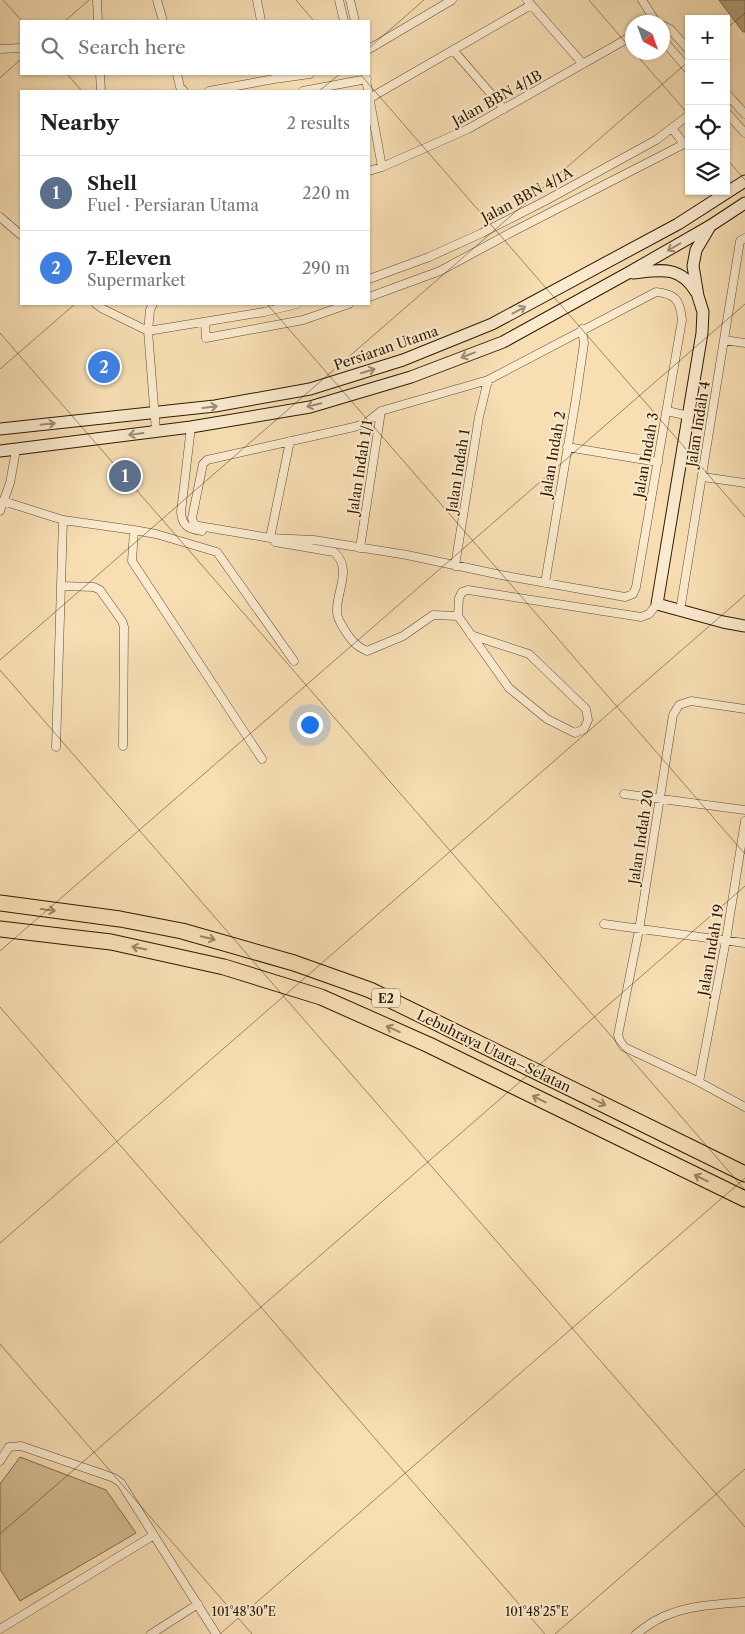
<!DOCTYPE html>
<html lang="en">
<head>
<meta charset="utf-8">
<style>
  body { margin:0; font-family:"Libre Caslon Text",serif; background:#f6f6f6; color:#202124 }
  .controls { position:absolute; right:15px; top:15px; display:grid; overflow:hidden; border-radius:0px; box-shadow:0 1px 4px #0004 }
  .controls button { width:45px; height:45px; display:grid; place-items:center; padding:0; border:0; border-bottom:1px solid #e0e0e0; background:#fff; color:#202124; font:25px sans-serif }
  .compass { position:absolute; left:625px; top:15px; width:45px; height:45px; border-radius:50%; background:#fff; box-shadow:0 1px 4px #0004; rotate:139deg }
  .you { position:absolute; left:309px; top:724px; width:18px; height:18px; margin:-12px; border:4px solid #fff; border-radius:50%; background:#1a73e8; box-shadow:0 0 0 8px #1a73e833 }
  .badge { display:grid; place-items:center; width:32px; height:32px; border-radius:50%; background:#8f2418; color:#fff; font-size:16px; font-weight:700 }
  .pin { position:absolute; translate:-50% -50%; border:2px solid #fff; box-shadow:0 1px 5px #0006 }
  .list { margin:0; padding:0; list-style:none }
  h2 { display:flex; justify-content:space-between; align-items:center; height:65px; margin:0; padding:0 20px; font-size:21px }
  h2 small { font-size:16px; font-weight:400; color:#757577 }
  .list li { display:grid; grid-template-columns:32px 1fr auto; gap:15px; align-items:center; box-sizing:border-box; height:75px; padding:0 20px; border-top:1px solid #e0e0e0 }
  .list b { display:block; font-size:19px; white-space:nowrap }
  .list p { margin:0; font-size:16px; white-space:nowrap; color:#757577 }
  .list em { font-size:16px; font-style:normal; color:#757577 }
  .icon { flex:none; width:28px; height:28px; fill:none; stroke:currentColor; stroke-width:2; stroke-linecap:round; stroke-linejoin:round }
  .map { position:relative; flex:none; width:745px; height:1634px; overflow:hidden }
  .search { position:absolute; background:#fff; box-shadow:0 1px 4px #0004; left:20px; top:20px; width:350px; height:55px; display:flex; align-items:center; gap:12px; box-sizing:border-box; padding:0 18px; border-radius:0px; color:#757577; font-size:19px }
  .panel { position:absolute; background:#fff; box-shadow:0 1px 4px #0004; left:20px; top:90px; width:350px; height:215px; border-radius:0px }
  .map>svg:first-child { display:block }
  .green { fill:#d5bd95; stroke:#826c4a }
  .water { fill:#b39b76; stroke:#7e6747 }
  .lines { fill:none; stroke-linecap:round; stroke-linejoin:round }
  .street-casing { stroke:#604b2d; stroke-width:9 }
  .secondary-casing { stroke:#2e1a00; stroke-width:13 }
  .highway-casing { stroke:#2e1a00; stroke-width:17 }
  .street { stroke:#faeace; stroke-width:8 }
  .secondary { stroke:#faeace; stroke-width:11 }
  .highway { stroke:#f7deb3; stroke-width:15 }
  .oneway { stroke:#9e8c71 }
  .oneway2 { stroke:#9d8662 }
  .ticks { fill:none; stroke:#2e1a00; stroke-width:1; stroke-opacity:0.45 }
  .labels { text-anchor:middle; dominant-baseline:central; stroke-width:4; stroke-linejoin:round; paint-order:stroke }
  .shield { fill:#faeace; stroke:#6b583e; stroke-width:1 }
  .shield-label { font-size:12px; font-weight:bold; fill:#2e1a00 }
  .street-label { font-size:14px; fill:#2e1a00; stroke:#faeace }
  .ticks-label { font-size:12px; text-anchor:middle; fill:#2e1a00; stroke:#faeace; stroke-width:4; stroke-linejoin:round; paint-order:stroke }
</style>
</head>
<body>
<div class="map">
<svg width="745" height="1634" viewBox="0 0 745 1634">
  <rect width="100%" height="100%" fill="#f7deb3"/>
  <filter id="stains"><feTurbulence type="fractalNoise" baseFrequency=".004" numOctaves="4"/><feColorMatrix values="0 0 0 0 .2 0 0 0 0 .09 0 0 0 0 .02 0 0 0 .5 -.17"/></filter>
  <radialGradient id="worn" r=".72"><stop offset=".6" stop-color="#630" stop-opacity="0"/><stop offset="1" stop-color="#630" stop-opacity=".3"/></radialGradient>
  <path class="green" d="M20,1457L106,1490L136,1533L20,1601L0,1569V1484Z"/>
  <path class="water" d="M719,0H745V32H743Z"/>
  <g class="lines">
    <g class="street-casing">
      <path id="street" d="M97,0L98,21
        M157,0L163,21
        M257,0L261,21
        M339,0L344,21
        M350,0L355,21
        M527,0L583,64
        M642,0L656,22
        M662,25L670,29L689,50
        M662,39L689,70
        M0,49L21,48
        M369,49L452,0
        M453,50L504,109
        M100,74L101,91
        M177,74L180,87L184,91
        M365,74L382,167
        M209,91L274,79L310,74
        M303,91L367,79
        M726,93L745,114
        M370,98L531,5
        M726,112L745,133
        M369,171L382,167L468,129L632,36
        M0,217L21,235
        M369,279L429,257L482,233L545,201L656,140L689,115
        M369,297L440,271L514,231L684,144L672,128
        M96,304L103,309L148,331L264,312L297,304
        M153,304L150,310L148,331L156,431
        M205,322L206,338L303,320L349,304
        M724,340L745,343
        M667,411L689,416
        M191,427L181,512C182,526 188,529 202,531
        M567,447L658,462
        M703,477L745,483
        M3,501L63,520L134,530L156,534L217,552L294,661
        M0,511L10,483L16,450
        M134,530L132,561L262,759
        M270,538L290,441
        M275,542L334,552C353,569 336,591 337,612C337,620 350,640 357,645C360,648 364,649 367,651L403,636L433,615L458,616L509,688L547,719L575,733L584,729L588,720L586,709L529,654L471,635
        M360,548L381,411L488,380L656,292C676,294 680,300 682,320L636,587L633,594L625,597L501,575L407,555L314,540L270,538L199,526L194,524L192,518L203,464L207,460L354,427L366,423L381,411
        M455,566L479,417L488,380
        M545,583L576,398L584,343L582,329
        M61,586L94,587L100,590L122,621L124,627L123,746
        M680,611L740,241L745,238
        M458,616L459,598L462,592L468,590L641,617L649,614L657,604
        M745,709L691,701L679,705L673,715L639,930L618,1035L620,1041L624,1047L699,1082L745,1107
        M56,747L63,520
        M624,794L745,810
        M604,924L745,943
        M699,1082L726,940L745,821
        M0,1461L9,1447L21,1446L114,1478L121,1483L216,1634
        M0,1629L154,1535
        M151,1634L198,1604
        M636,1634C647,1626 657,1618 670,1614C693,1605 720,1604 745,1602"/>
    </g>
    <g class="secondary-casing">
      <path id="secondary" d="M709,228L696,250L693,266L698,296L703,312L702,333L657,604L723,622L745,626
        M633,273C660,270 680,265 696,292
        M0,429L215,406L310,389L403,360L492,324L678,224L745,181
        M0,451L191,427L310,407L411,377L503,342L628,273L710,226L745,203"/>
    </g>
    <g class="highway-casing">
      <path id="highway" d="M0,903L120,919L182,931L294,963L370,990L745,1174
        M0,929L111,942L224,967L321,997L429,1045L745,1199"/>
    </g>
    <use href="#street" class="street"/>
    <use href="#secondary" class="secondary"/>
    <use href="#highway" class="highway"/>
  </g>
  <defs><path id="oneway-shaft" d="M-6 0H5M1.5-3L5.5 0L1.5 3" fill="none" stroke-width="1.6" stroke-linecap="round" stroke-linejoin="round" transform="scale(1.25)"/></defs>
  <g class="oneway">
    <use href="#oneway-shaft" transform="translate(674 247) rotate(150)"/>
    <use href="#oneway-shaft" transform="translate(519 310) rotate(-28)"/>
    <use href="#oneway-shaft" transform="translate(468 355) rotate(159)"/>
    <use href="#oneway-shaft" transform="translate(368 371) rotate(-17)"/>
    <use href="#oneway-shaft" transform="translate(314 405) rotate(166)"/>
    <use href="#oneway-shaft" transform="translate(210 407) rotate(-7)"/>
    <use href="#oneway-shaft" transform="translate(48 424) rotate(-6)"/>
    <use href="#oneway-shaft" transform="translate(136 434) rotate(172)"/>
  </g>
  <g class="oneway2">
    <use href="#oneway-shaft" transform="translate(48 910) rotate(7)"/>
    <use href="#oneway-shaft" transform="translate(208 938) rotate(14)"/>
    <use href="#oneway-shaft" transform="translate(139 948) rotate(-168)"/>
    <use href="#oneway-shaft" transform="translate(393 1029) rotate(-156)"/>
    <use href="#oneway-shaft" transform="translate(539 1099) rotate(-154)"/>
    <use href="#oneway-shaft" transform="translate(599 1102) rotate(26)"/>
    <use href="#oneway-shaft" transform="translate(701 1178) rotate(-154)"/>
  </g>
  <path class="ticks" d="M3,0L22,21M296,0L314,21M589,0L632,50M65,21L89,0M726,29L745,13M369,48L424,0M634,52L689,115M67,74L82,91M360,74L745,517M0,78L21,59M319,91L340,74M726,158L745,180M267,304L745,854M0,333L745,1190M0,369L75,304M0,660L689,61M0,670L745,1527M0,951L745,304M0,1007L545,1634M0,1243L745,595M0,1344L252,1634M0,1534L745,886M220,1634L745,1178M555,1634L745,1469"/>
  <g class="labels">
    <rect class="shield" x="372" y="988.5" width="28" height="19" rx="4"/>
    <g class="shield-label">
      <text x="386" y="998">E2</text>
    </g>
    <g class="street-label">
      <text transform="translate(497 98) rotate(-29)">Jalan BBN 4/1B</text>
      <text transform="translate(527 195) rotate(-28)">Jalan BBN 4/1A</text>
      <text transform="translate(386 348) rotate(-19)">Persiaran Utama</text>
      <text transform="translate(698 424) rotate(-81)">Jalan Indah 4</text>
      <text transform="translate(553 454) rotate(-80)">Jalan Indah 2</text>
      <text transform="translate(646 455) rotate(-80)">Jalan Indah 3</text>
      <text transform="translate(360 467) rotate(-81)">Jalan Indah 1/1</text>
      <text transform="translate(458 471) rotate(-81)">Jalan Indah 1</text>
      <text transform="translate(641 837) rotate(-81)">Jalan Indah 20</text>
      <text transform="translate(711 950) rotate(-80)">Jalan Indah 19</text>
      <text transform="translate(494 1051) rotate(26)">Lebuhraya Utara–Selatan</text>
    </g>
  </g>
  <g class="ticks-label">
    <text x="244" y="1616">101°48'30"E</text>
    <text x="537" y="1616">101°48'25"E</text>
  </g>
  <rect width="100%" height="100%" filter="url(#stains)"/>
  <rect width="100%" height="100%" fill="url(#worn)"/>
</svg>
<div class="controls">
<button>+</button>
<button>−</button>
<button><svg class="icon" aria-label="locate" viewBox="0 0 24 24"><circle cx="12" cy="12" r="6"/><path d="M12 2v4M12 18v4M2 12h4M18 12h4"/></svg></button>
<button><svg class="icon" aria-label="layers" viewBox="0 0 24 24"><path d="M12 4l9 5-9 5-9-5zM3 14l9 5 9-5"/></svg></button>
</div>
<svg class="compass" viewBox="-18 -18 36 36"><path d="M0-13l5 13h-10z" fill="#e53935"/><path d="M0 13l5-13h-10z" fill="#757577"/></svg>
<div class="you"></div>
<div class="pin badge" style="left:125px;top:476px;background:#5c6f8a">1</div>
<div class="pin badge" style="left:104px;top:367px;background:#3f7fe0">2</div>
<div class="search"><svg class="icon" aria-label="search" viewBox="0 0 24 24"><circle cx="10" cy="10" r="6"/><path d="M15 15l6 6"/></svg>Search here</div>
<section class="panel">
<h2>Nearby<small>2 results</small></h2>
<ul class="list">
<li><span class="badge" style="background:#5c6f8a">1</span><div><b>Shell</b><p>Fuel · Persiaran Utama</p></div><em>220 m</em></li>
<li><span class="badge" style="background:#3f7fe0">2</span><div><b>7-Eleven</b><p>Supermarket</p></div><em>290 m</em></li>
</ul>
</section>
</div>
</body>
</html>
